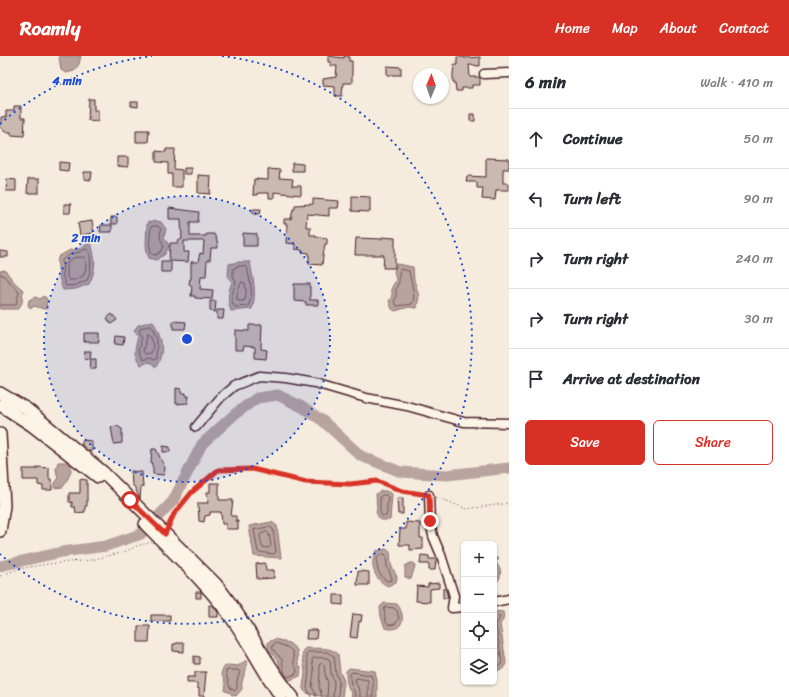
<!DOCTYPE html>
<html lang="en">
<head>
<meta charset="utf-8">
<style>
  body { margin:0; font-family:Sriracha,sans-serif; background:#f7f7f7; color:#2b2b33 }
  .controls { position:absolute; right:12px; bottom:12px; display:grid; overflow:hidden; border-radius:6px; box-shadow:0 1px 3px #0004 }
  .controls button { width:36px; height:36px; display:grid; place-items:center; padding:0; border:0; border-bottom:1px solid #e1e1e2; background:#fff; color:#2b2b33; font:20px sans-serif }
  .compass { position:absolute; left:413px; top:12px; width:36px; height:36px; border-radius:50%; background:#fff; box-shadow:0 1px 3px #0004; rotate:2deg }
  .stop { position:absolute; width:12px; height:12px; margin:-9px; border:3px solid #d93025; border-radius:50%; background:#fff }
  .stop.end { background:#d93025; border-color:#fff; box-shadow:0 1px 4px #0008 }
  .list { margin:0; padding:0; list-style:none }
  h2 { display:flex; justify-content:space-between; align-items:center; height:52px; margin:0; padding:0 16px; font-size:17px }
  h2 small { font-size:13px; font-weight:400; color:#7c7c81 }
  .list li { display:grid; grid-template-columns:26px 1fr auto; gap:12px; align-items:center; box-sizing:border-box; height:60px; padding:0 16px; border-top:1px solid #e1e1e2 }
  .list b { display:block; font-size:15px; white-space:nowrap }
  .list em { font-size:13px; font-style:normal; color:#7c7c81 }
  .actions { display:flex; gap:8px; padding:12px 16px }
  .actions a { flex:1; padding:9px 0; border:1px solid #d93025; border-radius:6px; text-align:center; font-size:14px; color:#d93025 }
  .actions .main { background:#d93025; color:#fff }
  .icon { flex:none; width:22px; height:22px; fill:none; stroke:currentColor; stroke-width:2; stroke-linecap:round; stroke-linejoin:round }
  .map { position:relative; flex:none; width:509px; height:641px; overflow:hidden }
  header { display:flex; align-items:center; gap:24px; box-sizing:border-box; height:56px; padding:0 20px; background:#d93025; color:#fff }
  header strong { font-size:19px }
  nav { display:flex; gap:22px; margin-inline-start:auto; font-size:14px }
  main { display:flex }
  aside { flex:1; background:#fff }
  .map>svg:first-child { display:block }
  .water { fill:#b8a39e; stroke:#8c6e70 }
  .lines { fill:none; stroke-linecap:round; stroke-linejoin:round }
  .shore { stroke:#765459; stroke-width:1 }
  .river { stroke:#b8a39e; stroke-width:11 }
  .building { fill:#cab9b1; stroke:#4a1f2b }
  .minor-casing { stroke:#4a1f2b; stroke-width:11 }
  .major-casing { stroke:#4a1f2b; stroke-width:14 }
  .path { stroke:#4a1f2b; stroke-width:1; stroke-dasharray:1 3; stroke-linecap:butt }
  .minor { stroke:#fcf5e5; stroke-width:8 }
  .major { stroke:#fcf5e5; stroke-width:11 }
  .route { stroke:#d93025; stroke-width:5 }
  .ring { fill:none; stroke:#1d4ed8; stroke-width:2; stroke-dasharray:2 4 }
  .centre { fill:#1d4ed8; stroke:#fcf5e5; stroke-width:2 }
  .ring-label { font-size:12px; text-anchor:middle; font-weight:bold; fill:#1d4ed8; stroke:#fcf5e5; stroke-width:3; stroke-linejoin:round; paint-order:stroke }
</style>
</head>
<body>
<header>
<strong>Roamly</strong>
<nav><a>Home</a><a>Map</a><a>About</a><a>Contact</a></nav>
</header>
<main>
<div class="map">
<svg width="509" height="641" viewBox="0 0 509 641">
  <rect width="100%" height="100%" fill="#f5ecde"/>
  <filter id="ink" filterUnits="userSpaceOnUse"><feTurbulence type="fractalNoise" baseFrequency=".025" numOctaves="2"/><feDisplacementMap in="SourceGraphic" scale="8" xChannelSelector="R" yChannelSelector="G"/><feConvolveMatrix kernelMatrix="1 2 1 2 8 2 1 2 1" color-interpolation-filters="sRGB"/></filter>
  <g filter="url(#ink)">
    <path class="water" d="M59,0H81L79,8L74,15L66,17L61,14Z
      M156,165L161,166L166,173L164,181L169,190L165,198L157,204L149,202C144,191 147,179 147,167Z
      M91,186C95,202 97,212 89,228L76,233L63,234C59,223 57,213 58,201L70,194L79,193Z
      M239,206H250C253,223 257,237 252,253L231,255C227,244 228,236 232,226L228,221L229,208Z
      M397,208L413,211L414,224L419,240L417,252L409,251L395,255L392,253L389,245C392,241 393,237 391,233L396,224L394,215Z
      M5,214L14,226L23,234L22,247L18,253H0V215Z
      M44,240L47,243L46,253H44L34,250L31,253L28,249L29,244L35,241L40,243Z
      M153,265C161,281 166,294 156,311L149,306L141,309C132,296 135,295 138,280L134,275L138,269Z
      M58,406H70C74,416 67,423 63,431L54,432V429L58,423L56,413Z
      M381,435H386L392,438L390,464H380L376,456L377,453L376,438Z
      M272,466L277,470L281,502L254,500L249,470Z
      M386,493L390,496L391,509L397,521L396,526L388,530C374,524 369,508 376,495Z
      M494,495L495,501L499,503L496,506C500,513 503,517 498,525H496L494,515Z
      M411,507H414L415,510L411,523L405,521V510Z
      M384,547L397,548C407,561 403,577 385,572L381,561L380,551Z
      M494,555L503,556C504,562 504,564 500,568L506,607L504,612L494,616Z
      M275,583L289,587L297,594L298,608L301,612L300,620L285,626L280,616L279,606L273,598L268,594V586Z
      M306,592C317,593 330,590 338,598L340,616L344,625L342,641C333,641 303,641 303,632C303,627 305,622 305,616C305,608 301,602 303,594Z
      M245,605H247C248,616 240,622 242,633L236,640L232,639L229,636L225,635C226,629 225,623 221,618L223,612L228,609L238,610Z
      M349,612L375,615L377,624V641H351L352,639C347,629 346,626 346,615Z"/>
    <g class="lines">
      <path class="shore" d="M153,170H158L161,173L160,182L164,190L162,195L156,199L152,198C148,191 150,180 151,171Z
        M86,193L89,194C91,205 92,214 87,224L76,229L66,230L63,222L62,204L71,198L80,196Z
        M83,201H85C87,207 86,215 83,220L74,224H69L67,221V207L73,202Z
        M239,210H245L247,211C249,223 255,238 248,250L235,251C228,244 234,234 236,226L233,220V213Z
        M401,213L409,215C410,224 417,241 412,248L397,250L394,246L396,241V232L399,226V217Z
        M0,218L3,219L19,236L16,249H0
        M242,226L245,227C246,232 247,240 244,245H239L237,244V238Z
        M151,270L157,282L156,303L154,304L149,302L143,304L138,295L142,281L139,275L141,272Z
        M148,278L150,279C153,284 154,292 151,297L145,298L143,295Z
        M382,439H386L388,441L387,451V457L386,460H382L380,457V441Z
        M270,471L273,473L276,496L274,498L258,496L254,474Z
        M267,476L269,478L271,490L269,492L262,491L260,480L261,478Z
        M384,498L386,499L387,510L392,522V524L388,525C379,522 374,508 378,500Z
        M387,551L394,552L397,555L399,563L395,568L389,569C384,566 385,559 384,553Z
        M494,559L498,560L500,561L496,569L502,606L501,609L494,611
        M276,587L287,591L293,596L294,609L297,613L296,618L287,621L284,615L282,604L272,592L273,589Z
        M229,614H238L240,616L237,624V632L235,635L230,632L226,618V615Z
        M311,641L310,638L307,632L309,615L306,598L308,596H327L334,600L336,617L339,626L338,641
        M316,641L315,637L312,631L314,615L312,604L313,602C319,602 325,600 330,604L331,617L334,626L333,641
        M322,641L319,630L320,616L319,609L322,607L324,609L325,618L328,627L327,641
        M355,641C355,632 349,629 350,618L352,616L371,619L373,625V641
        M360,641V636L355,625L356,622L368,624V641"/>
      <path class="river" d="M0,510L62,496L106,490L141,478L173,445L202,388L235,358L257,342L278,339L302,351L323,365L361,400L401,416L447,419L509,412"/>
    </g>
    <path class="building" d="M328,0L344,2V0H349V5H352V27H343L342,40H335V30L323,29V23L336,21L337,10H331V6H328Z
      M457,1H464V2L480,1V10L469,9L470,21H480V29H472V32H462V35H456L455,26H453V18L454,9H457Z
      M387,10L401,11V19H387Z
      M89,43H94V54H98V65L88,64Z
      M131,46H138V51L131,50Z
      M14,50H21V62H25L24,80L11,79V76H5L1,72V61H6V55H14Z
      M470,58H475V65H470Z
      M136,74H149L148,86H136Z
      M166,93H175L174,113L182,114V131H172V118H168V107L156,106V95L166,96Z
      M117,101H128V111L117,110Z
      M486,102L509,103V113H503V127H509V134H496L495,144L482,143L483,132H477V126H466L467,120L486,121Z
      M59,106L69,107L68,115L59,114Z
      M292,107L303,108V115H292Z
      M184,112H191V118H184Z
      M268,113L280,114L279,122L293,123L292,130H301V139L274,136V142H269V137H258V139H253L254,123L268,124Z
      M84,116H92L91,124L84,123Z
      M198,119L211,120L210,138L198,137Z
      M7,123L16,124V135H6Z
      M28,123H39V137H27Z
      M352,140L370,141V156L352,155Z
      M313,143L339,145L338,152H329V160L307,158L306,171H310V179H316V181L327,182V188H325L323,200L322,209L309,208V197L302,196V194L295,193V188L286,187L287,168H284V163H291L293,153H295V149L313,148Z
      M64,148H71L70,157H64Z
      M169,152L199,156L198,166H190V180H206V178H214L217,185L218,192H211L210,204H207L206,220H201L200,233L213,234L212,243L195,242V240H191L192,230L189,228L190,223H191V206H198L200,197L203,198L204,185H184V196H189L188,206L171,205V216H161V205H169L170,187H178V184L182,183L181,165V163H169Z
      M253,153H261L260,158H253Z
      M111,161H117V168H111Z
      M92,165L94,177L80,179L78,167Z
      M101,169H112V176H100Z
      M243,177L257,178V190H243Z
      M382,181L395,182V212H383L384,199H355L356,182L382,183Z
      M0,195L8,196V201H0Z
      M294,228H310V244H318V249H306V246L294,245Z
      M210,245H216L215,256L210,255Z
      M217,254H224L223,263H217Z
      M112,258L117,264L111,268L107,262Z
      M173,265L186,266L185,273H173Z
      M249,269H262L261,293L267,294L266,303L255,302V291L244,290L243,294H235V274L249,275Z
      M84,277H99V286H84Z
      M116,280L124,281L123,289L115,288Z
      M85,295H91L90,303L84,302Z
      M91,303H96V313H90Z
      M176,332L181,333V337H186V340H189L188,347L176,348Z
      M117,370L122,373V387L114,388L111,371Z
      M82,384L92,385V395H88L82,390Z
      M163,390L170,391V396H163Z
      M152,393H156L165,412L164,419L153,418V412L151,406Z
      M37,411L49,412V423H51L52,434H43V430L38,429V424H23V413H37Z
      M131,415L142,416L143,431H141L140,443L134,430L132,429Z
      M80,423L87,424V450H85V456L76,457L75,451H72V446H69V437H80Z
      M210,427H219V444H233L231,460H236V465H238V473H226V468H222L221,456H210V459L205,460L204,466L199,465L198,447H208L207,436H210Z
      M397,442H403V458H398Z
      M406,466L420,467V482H423V493L410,494V489H399L400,473H406Z
      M421,499L429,500V503H436L435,514H429V508H420Z
      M265,507L266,514H274V522L257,523L256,508Z
      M358,515L369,516V529H357Z
      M439,527V532L430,533V546L416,545L417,530L428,531V528Z
      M443,533H446L448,542H443Z
      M196,536H201V542H196Z
      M334,539H343V549L334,548Z
      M209,549H213L218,556V561H209Z
      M353,558L362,559L361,566L359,565L357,582L350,581Z
      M151,559H170V565H151Z
      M138,570H150L149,586H138Z
      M307,574H317L316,583H306Z
      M176,587H184V596L173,595V588H176Z
      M194,600L200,601V608H194Z
      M195,616H206L204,640H199V632H197V627H187V621H195Z"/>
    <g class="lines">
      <g class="minor-casing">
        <path id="minor" d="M484,18L509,17
          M196,371L221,341L234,330L259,320L286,322L315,327L366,342L407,350L464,366L509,367
          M429,439L430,465L433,480L441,499L454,540L452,552L464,551
          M494,546L509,543"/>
      </g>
      <g class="major-casing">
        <path id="major" d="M0,337L27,353L103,416L216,528C246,564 264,606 293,641
          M0,349L31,369L98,421
          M0,378L4,450L0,475
          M145,468C175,499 207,528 232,563C250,588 263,616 281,641"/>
      </g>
      <path class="path" d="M436,441L467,453L509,447
        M169,469C179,446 199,430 217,414L252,413L306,426L350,428L377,425L403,435L422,438
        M0,520L18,513L48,508L91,504L124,496L137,490L152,486"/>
      <use href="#minor" class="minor"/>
      <use href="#major" class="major"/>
    </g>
  </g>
  <g class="lines" filter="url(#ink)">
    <path class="route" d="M130,444L165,478L174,458L192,436L218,414L252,413L306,426L350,428L377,425L402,435L429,439L430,465"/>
  </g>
  <circle cx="187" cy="283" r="143" fill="#1d4ed8" fill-opacity=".12"/>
  <g class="ring">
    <circle cx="187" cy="283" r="143"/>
    <path d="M0 68A285 285 0 0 1 152 0M222 0A285 285 0 1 1 0 498"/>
  </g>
  <circle cx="187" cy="283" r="6" class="centre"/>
  <g class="ring-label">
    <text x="67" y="29">4 min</text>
    <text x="86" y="186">2 min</text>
  </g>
</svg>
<div class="controls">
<button>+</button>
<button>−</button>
<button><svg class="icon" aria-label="locate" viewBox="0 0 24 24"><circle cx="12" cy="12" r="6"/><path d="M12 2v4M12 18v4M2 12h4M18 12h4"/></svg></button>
<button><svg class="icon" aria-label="layers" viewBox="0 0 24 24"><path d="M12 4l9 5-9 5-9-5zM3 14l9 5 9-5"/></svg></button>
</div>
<svg class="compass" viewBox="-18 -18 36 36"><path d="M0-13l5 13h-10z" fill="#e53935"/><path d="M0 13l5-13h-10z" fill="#7c7c81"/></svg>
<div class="stop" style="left:130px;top:444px"></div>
<div class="stop end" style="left:430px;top:465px"></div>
</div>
<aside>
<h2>6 min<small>Walk · 410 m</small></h2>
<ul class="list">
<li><svg class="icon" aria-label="ahead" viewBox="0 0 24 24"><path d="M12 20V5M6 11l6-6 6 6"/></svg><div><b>Continue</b></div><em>50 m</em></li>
<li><svg class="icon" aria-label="left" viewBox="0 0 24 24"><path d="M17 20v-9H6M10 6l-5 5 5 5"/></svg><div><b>Turn left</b></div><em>90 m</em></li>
<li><svg class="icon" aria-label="right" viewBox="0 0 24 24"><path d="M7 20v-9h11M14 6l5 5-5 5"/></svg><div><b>Turn right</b></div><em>240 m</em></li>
<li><svg class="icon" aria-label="right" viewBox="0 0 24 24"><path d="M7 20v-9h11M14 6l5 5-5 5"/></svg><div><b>Turn right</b></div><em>30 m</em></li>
<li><svg class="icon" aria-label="arrive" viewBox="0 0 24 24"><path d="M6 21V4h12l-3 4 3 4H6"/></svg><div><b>Arrive at destination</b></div></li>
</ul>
<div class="actions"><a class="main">Save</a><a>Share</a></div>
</aside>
</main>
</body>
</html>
